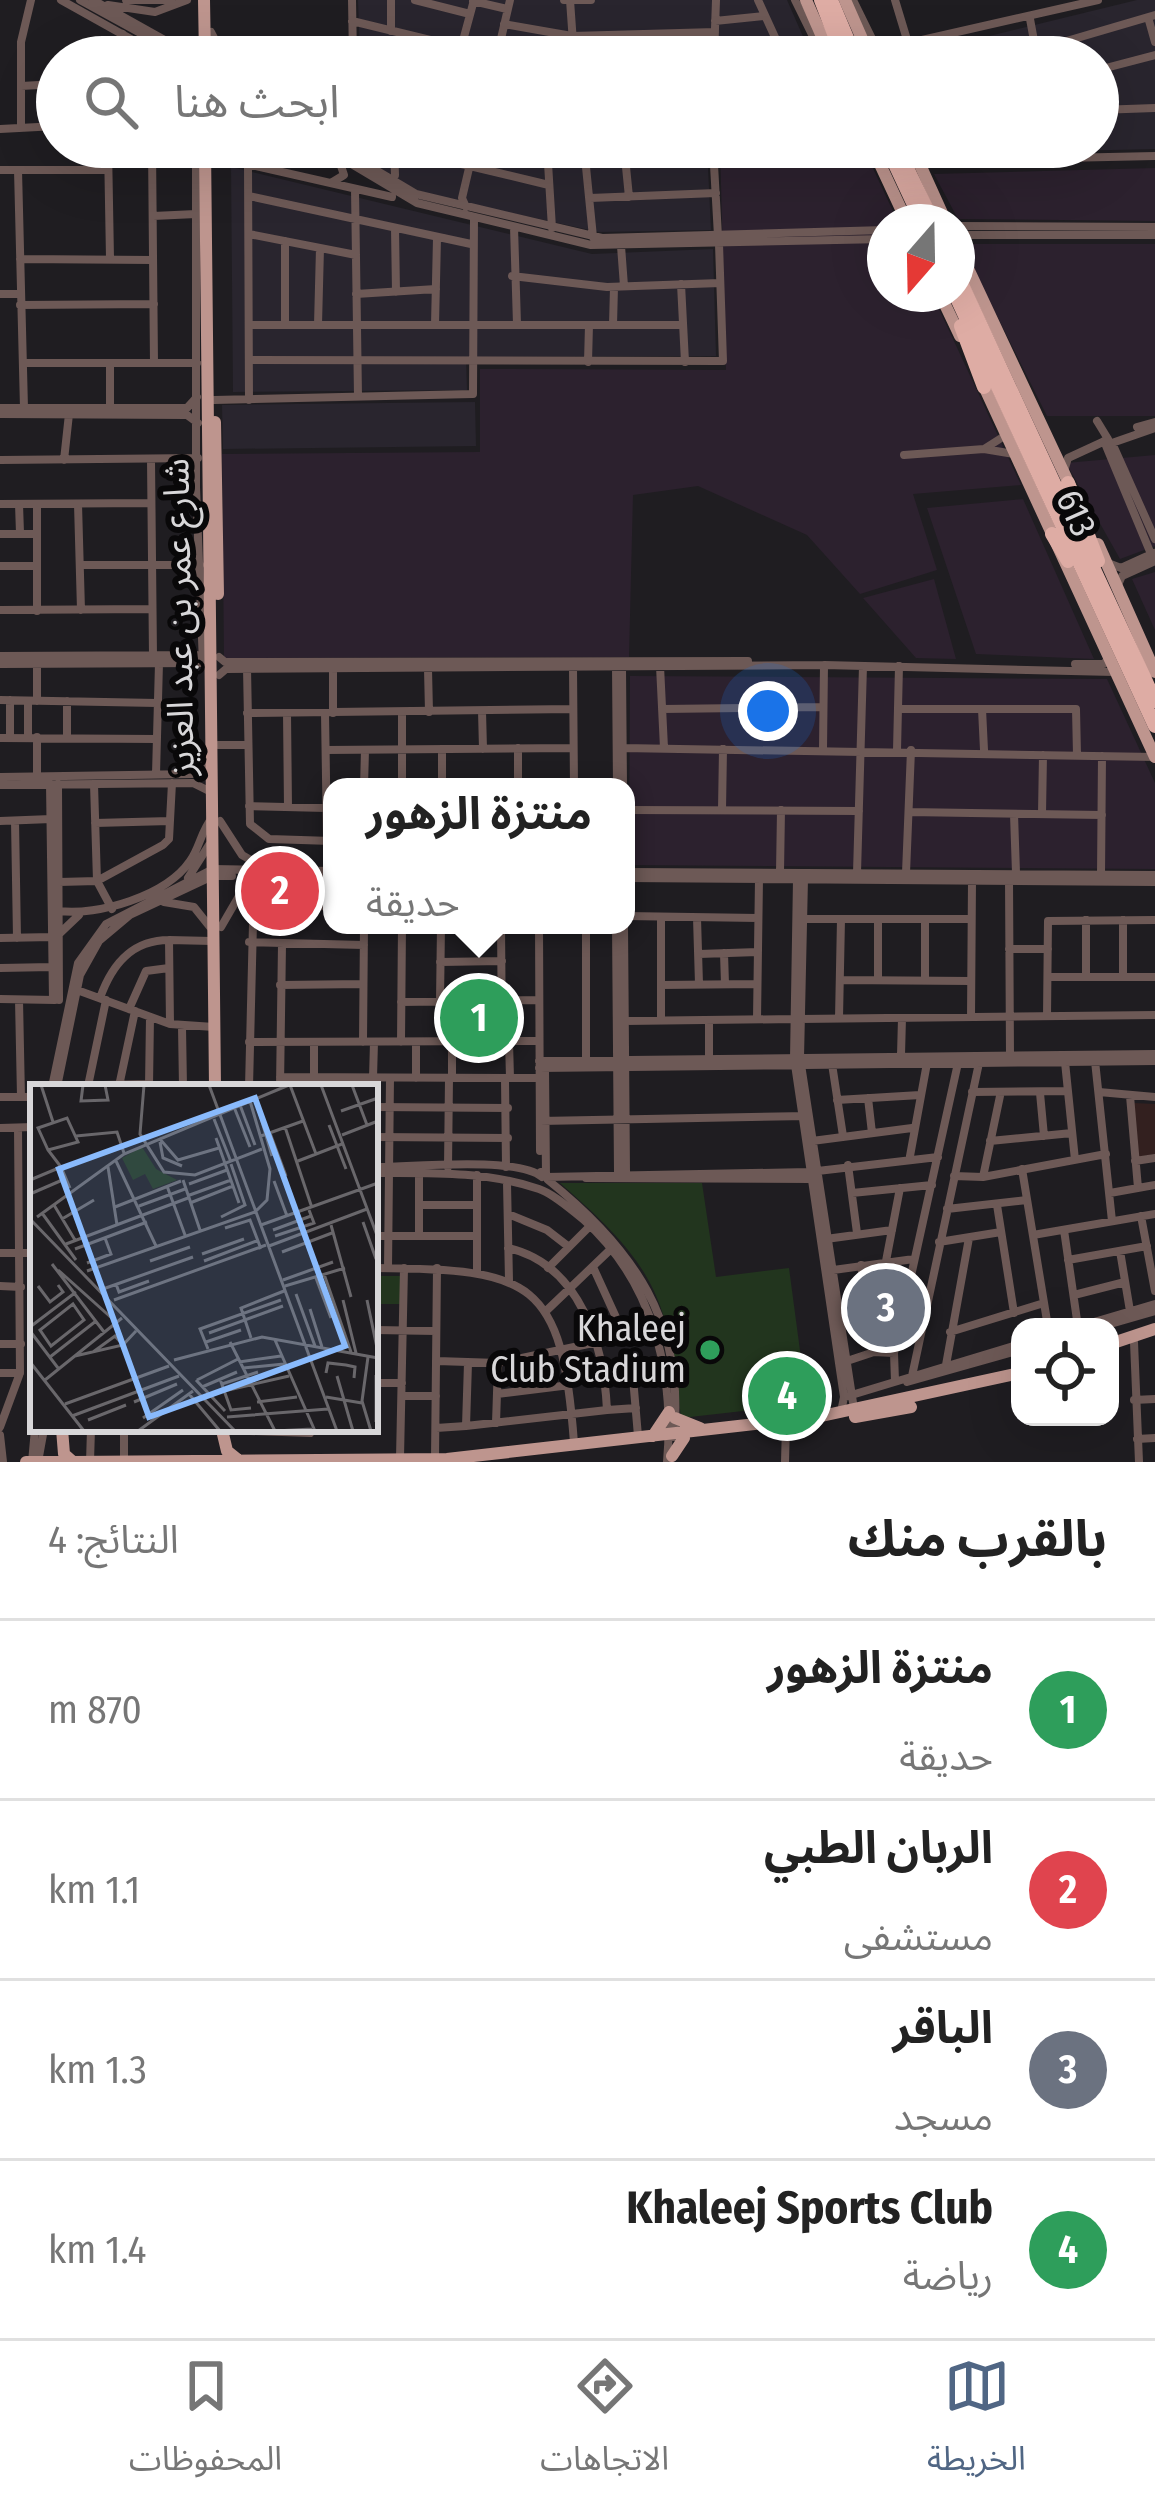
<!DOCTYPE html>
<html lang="ar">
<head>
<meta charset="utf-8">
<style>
  body { margin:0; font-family:"Fira Sans Condensed","Noto Sans Arabic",sans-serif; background:#f2f2f2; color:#222; direction:rtl }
  .controls { position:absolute; right:36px; bottom:36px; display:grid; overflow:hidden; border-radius:24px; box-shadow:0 12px 48px #0002 }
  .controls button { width:108px; height:108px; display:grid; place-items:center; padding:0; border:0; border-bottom:3px solid #e0e0e0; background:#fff; color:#222; font:60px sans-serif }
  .compass { position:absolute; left:867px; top:204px; width:108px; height:108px; border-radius:50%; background:#fff; box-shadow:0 12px 48px #0002; rotate:200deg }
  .you { position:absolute; left:768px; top:711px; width:42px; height:42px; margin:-30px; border:9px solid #fff; border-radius:50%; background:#1a73e8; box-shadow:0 0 0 18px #1a73e833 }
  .badge { display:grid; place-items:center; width:78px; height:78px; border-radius:50%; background:#506684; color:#fff; font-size:39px; font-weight:700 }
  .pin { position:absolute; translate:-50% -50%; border:6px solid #fff; box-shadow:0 3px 12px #0006 }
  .popup { position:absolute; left:323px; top:778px; width:312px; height:156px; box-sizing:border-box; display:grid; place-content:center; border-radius:24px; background:#fff; filter:drop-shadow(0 3px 9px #0005); font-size:39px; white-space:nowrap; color:#767676 }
  .popup b { font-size:45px; color:#222 }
  .popup::after { content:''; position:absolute; left:50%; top:100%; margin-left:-24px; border:24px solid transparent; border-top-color:#fff }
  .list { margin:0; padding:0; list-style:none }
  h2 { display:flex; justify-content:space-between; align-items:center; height:156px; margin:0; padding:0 48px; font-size:51px }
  h2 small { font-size:39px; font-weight:400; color:#767676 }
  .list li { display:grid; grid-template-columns:78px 1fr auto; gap:36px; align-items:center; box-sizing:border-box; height:180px; padding:0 48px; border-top:3px solid #e0e0e0 }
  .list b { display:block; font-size:45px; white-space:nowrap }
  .list p { margin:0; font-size:39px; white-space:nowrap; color:#767676 }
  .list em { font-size:39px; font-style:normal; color:#767676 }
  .icon { flex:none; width:66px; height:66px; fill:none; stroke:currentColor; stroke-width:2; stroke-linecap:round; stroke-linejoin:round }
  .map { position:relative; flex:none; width:1155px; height:1462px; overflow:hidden; direction:ltr }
  .search { position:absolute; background:#fff; box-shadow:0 12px 48px #0002; left:36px; right:36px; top:36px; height:132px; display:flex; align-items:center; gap:30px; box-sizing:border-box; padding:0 42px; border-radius:66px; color:#767676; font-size:45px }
  .sheet { height:876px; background:#fff }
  nav { display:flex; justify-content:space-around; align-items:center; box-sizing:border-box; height:168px; border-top:3px solid #e0e0e0; background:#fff; font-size:33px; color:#767676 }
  nav a { display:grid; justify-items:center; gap:6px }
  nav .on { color:#506684 }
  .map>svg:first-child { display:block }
  .built { fill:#29252e }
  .industrial { fill:#2c212e }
  .education { fill:#33201f }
  .green { fill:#22351e }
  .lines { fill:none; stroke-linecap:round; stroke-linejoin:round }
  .minor { stroke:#6d5956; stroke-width:8 }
  .major { stroke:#be958e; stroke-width:12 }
  .highway { stroke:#deaca4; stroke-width:14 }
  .leisure-dot { fill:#2e9e5b; stroke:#090809; stroke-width:4.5 }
  .labels { text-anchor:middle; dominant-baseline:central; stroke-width:12; stroke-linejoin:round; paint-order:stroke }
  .street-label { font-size:36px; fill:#d8d7d9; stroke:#090809 }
  .poi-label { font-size:36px; fill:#d8d7d9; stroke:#090809; text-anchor:end }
  .inset-road { fill:none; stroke:#69676b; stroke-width:3 }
  .view { fill:#89bafc; fill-opacity:0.15; stroke:#89bafc; stroke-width:6 }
  .inset-edge { fill:none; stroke:#d8d7d9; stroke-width:6 }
</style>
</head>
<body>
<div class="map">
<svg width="1155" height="1462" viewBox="0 0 1155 1462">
  <rect width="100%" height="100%" fill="#1f1d21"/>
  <path class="built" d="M358,0H787L812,57H360Z
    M1137,0H1155V149L934,154L931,147H1098V57H903Z
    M363,147H707L711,230L599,232L452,200L405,187L363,162Z
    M231,167L592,254L713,249L716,356L466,357L467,390L233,392Z
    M475,402L476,446L223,449L222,405Z"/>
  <path class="industrial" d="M720,147H863L898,222H885V294H932L1021,485L913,494L937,570L860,594L807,535L698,486L633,495L629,657L224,658L222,454L480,452V369L726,370Z
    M1155,168V221L958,219L934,174Z
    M961,244H1155V416H1047Z
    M1155,455V546L1120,559L1066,463Z
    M1023,499L1094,659L976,654L927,508Z
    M1155,572V630L1132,579Z
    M934,579L956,659L916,658L863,598Z
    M630,676L1107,679L1155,783V869L629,865Z"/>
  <path class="education" d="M1134,1103L1155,1104V1154L1138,1157Z"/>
  <path class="green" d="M461,1006H496V1030H461Z
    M560,1183H702L716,1277L789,1268L807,1403L793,1405L790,1396L780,1397V1406L765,1408L762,1400L751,1402L752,1410L681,1418C669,1295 653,1264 560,1183Z
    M379,1276H400V1304H379Z"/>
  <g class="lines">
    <path class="minor" d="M61,0L163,57
      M80,0L184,57
      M93,0L195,57
      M126,0H171
      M352,0L353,57
      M391,0V31
      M415,0L470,14
      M564,0H591
      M570,0L574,57
      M758,0L784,57
      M795,0L823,57
      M853,0L881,57
      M895,0L908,43
      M473,1L507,9
      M108,5L155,12L187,0
      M1148,17L1155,42
      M1030,19L1037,57
      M352,21L500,57
      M715,21L765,16
      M504,24L572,36L715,32
      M211,32L224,57
      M613,35L615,57
      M916,42L923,57
      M461,48L474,0
      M878,50L1098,0
      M497,56L510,0
      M112,57L123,34
      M714,57L716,0
      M791,57L822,55
      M1012,57L1155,15
      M1098,70L1155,55
      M21,86L57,84
      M1098,110L1155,108
      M21,128V42L31,0
      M0,129L57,126
      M108,147L110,258
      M152,147L154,363
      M196,147V487L203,663
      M323,147L417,203L591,245L885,239
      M337,147L416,194L602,238L885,230
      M394,147L395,175
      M547,147L552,228
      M584,147L593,237
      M624,147L629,197
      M713,147L718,236
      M920,147L926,161L1155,156
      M394,148L549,185
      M212,156L392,197
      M108,161L153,163
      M248,164L249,400
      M626,164L714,157
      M0,170H108
      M18,170L24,408
      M331,183L344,175L339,160
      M355,189L358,396
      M249,196L471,244
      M590,198L716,193
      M466,207L462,198L474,147
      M153,216L196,214
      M957,226L1155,227
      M514,227L517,324
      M395,228L396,292
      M249,234L356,255
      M621,246L624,286
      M958,246L968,235H1155
      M20,259L153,260
      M512,276L607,287L720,283
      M681,284L685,362
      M0,294H19
      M356,294L436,289
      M20,305L154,304
      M249,325H683
      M285,325V241
      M318,325L320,248
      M435,325L437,238
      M613,325L614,287
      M249,360L723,361L719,244
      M588,362L589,325
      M24,363H197
      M214,400L473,394L474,217
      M0,408H187L197,397
      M110,408V363
      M0,414L187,415L198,423
      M1097,421L1108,439
      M1137,427L1155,422
      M1155,428L1112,443L1155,539
      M1006,435L984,449L1014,454
      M1104,441L1151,554
      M904,455L984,449
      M0,460L198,458
      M64,460L69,414
      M151,460L153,656
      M1064,471L1068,458L1107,440
      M0,504L150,503
      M19,504L20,533
      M78,504L81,610
      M0,534H36
      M1108,563L1121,568L1154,553
      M80,565H200
      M0,566H35
      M1118,585L1122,576L1155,561
      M0,610L152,609
      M37,611V504
      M0,656L202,655
      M219,657L225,662L748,661
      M37,660V701
      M0,664L202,663
      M1075,664H1104L1109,657
      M660,666L664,748
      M573,667L574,787
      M616,667L617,787
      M622,667L623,787
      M247,668L250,824L269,839L332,841
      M333,669V713
      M428,669L429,712
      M219,675L226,669L824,665L1114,672
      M0,700L157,703
      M10,700V737
      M662,709L823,707
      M900,709H1076L1077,755
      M982,709L984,750
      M482,711L483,749
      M247,713L573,709
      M287,713L288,807
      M325,713L327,841
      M28,737V701
      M67,737V701
      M0,738L157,739
      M218,745H248
      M623,748L1155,757
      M442,749V787
      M823,749L824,665
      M326,750L573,748
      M897,750L899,666
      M156,774L159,663
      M0,777L193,774L208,767
      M37,777V737
      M50,784L53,1000
      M58,784L59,1000
      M94,784L97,881L112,909
      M0,785L193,783L211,792
      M364,787L365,750
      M402,787V713
      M518,787V748
      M249,806L326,808
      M626,810L859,811
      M722,810L723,749
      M909,812L1102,815
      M1014,814L1016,873
      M1042,814L1043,755
      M0,821L51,819
      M15,821L17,938
      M220,821L242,855L266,869
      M95,823L170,821
      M626,872L1155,875
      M780,872L781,810
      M857,873L863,666
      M906,873L911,750
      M1101,875L1102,756
      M289,876L332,877
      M188,878L209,845
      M626,878L1155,882
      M797,879L794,1058L844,1397L841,1412
      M804,879L800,1058L854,1409
      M1009,880L1010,1055
      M59,882L97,881L163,845L169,839L172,783
      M164,902L194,907L210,927
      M59,911C98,916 166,896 190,861C200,847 201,831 212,818
      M626,916L758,918
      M697,918L699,984
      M803,919H971
      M878,919V979
      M1123,920V977
      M501,925L502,1041
      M539,925L540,1151
      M616,925L618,1173
      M624,925L626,1173
      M221,927L239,896L271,876
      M59,934L79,915
      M0,938L53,937
      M169,940L212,941
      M249,942L364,945
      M1009,949H1048
      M724,953L725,984
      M699,954L758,952
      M440,962L502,961
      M0,968L52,967
      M1049,977H1155
      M1086,977V920
      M925,979V919
      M840,980L971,981
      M280,985L363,984
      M661,985L757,984
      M77,990L170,1024L214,1027
      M100,998C112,964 132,940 169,940L170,1024
      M0,999L55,1000
      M19,1000L21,1097
      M458,1001L459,1034
      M401,1002L539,1000
      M440,1002L441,925
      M129,1009L146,971L169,968
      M1047,1016L1048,921L1155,920
      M971,1017L972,881
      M839,1018L841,919
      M757,1019L759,879
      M800,1019L1155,1015
      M661,1020V918
      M709,1020V1059
      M625,1021L795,1019
      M182,1027L183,1087
      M459,1035L502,1034
      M452,1041V1078
      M509,1041L510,1078
      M249,1042L539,1041
      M363,1042L364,925
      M401,1042L402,925
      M901,1055L902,1018
      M539,1061L1155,1054
      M586,1061V925
      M1095,1061L1112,1221
      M1065,1062L1075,1160
      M832,1064L843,1136
      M539,1068L1155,1061
      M545,1069L546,1177L809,1172L938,1157
      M280,1077L538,1078
      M373,1078L374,1042
      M416,1078V1042
      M505,1079L506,1167
      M57,1086L149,1084
      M88,1086L106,1000
      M119,1086L135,1011
      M149,1086L150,1017
      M52,1087L78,963L106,924L213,869L332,871
      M57,1087L80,975L99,941L130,915L213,876H232
      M245,1087L280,1086
      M249,1087L253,923L269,907L332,906
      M280,1087L282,944
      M314,1087V1042
      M972,1092L1066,1091
      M1099,1092L1155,1097
      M1040,1093L1044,1136
      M1130,1096L1138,1188
      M0,1097H33
      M868,1098L872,1133
      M837,1100L920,1095
      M375,1107L508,1108
      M540,1121L807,1116
      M0,1128L33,1127
      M375,1137L508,1138
      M812,1141L912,1128
      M990,1141L1072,1133
      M910,1156L927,1063
      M1135,1161L1155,1158
      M848,1165L857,1233
      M375,1167C411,1167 517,1156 542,1177L541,1172
      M448,1167L449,1078
      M1022,1169L1048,1327
      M375,1173C430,1173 486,1171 539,1189C554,1194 571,1210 584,1220C653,1282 675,1372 667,1462
      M419,1173V1236
      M477,1175V1272
      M954,1176L983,1177L1106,1154
      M983,1177L1000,1096
      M586,1178L811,1179
      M548,1180C634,1249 685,1322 674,1437
      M507,1183L509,1281
      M852,1193L932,1185
      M1110,1193L1155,1185
      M419,1205H477
      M997,1205L1014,1313
      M947,1209L1027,1200
      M508,1214L547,1230L569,1247
      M1141,1216L1155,1291
      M1064,1230L1078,1327
      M1033,1235L1155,1214
      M375,1236H477
      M826,1239L892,1230
      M939,1242L1001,1232
      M1120,1251L1130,1311
      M0,1253H33
      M1068,1260L1147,1246
      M886,1261L900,1188
      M861,1265L874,1352
      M593,1267L625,1337
      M375,1268C533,1269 562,1280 574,1443
      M388,1268L390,1078
      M548,1268L590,1226
      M826,1271L914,1259
      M0,1286L21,1287
      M866,1294L909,1290
      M1074,1295L1125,1282
      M545,1312L612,1248
      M1077,1327L1155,1304
      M1100,1327L1155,1311
      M375,1330L436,1331
      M950,1332L1044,1303
      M1134,1342L1139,1462
      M0,1344H21
      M437,1361L498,1363L655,1330
      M844,1362L874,1352L894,1353
      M468,1363L466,1426L607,1410C604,1346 581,1265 508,1248
      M946,1365L969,1238
      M632,1366L638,1436
      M605,1371L661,1360
      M0,1373H20
      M912,1376L979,1063
      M895,1381L894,1353L958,1063
      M907,1382L1020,1350
      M375,1383H402
      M497,1394L570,1385
      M402,1396H436
      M845,1397L1020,1344
      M1134,1400L1155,1399
      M607,1410L636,1408
      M496,1423L498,1363
      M0,1427L20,1373L18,1128
      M436,1428L466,1426
      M124,1429V1460
      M124,1430H217
      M222,1430L310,1433
      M0,1435L3,1462
      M1137,1439L1155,1438
      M400,1458L404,1268
      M435,1459L437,1268
      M32,1462L35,1429
      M38,1462L44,1429
      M90,1462L91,1429
      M785,1462L786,1425"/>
    <path class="major" d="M204,0L205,57
      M806,0L831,57
      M845,0L870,57
      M205,147L215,1087
      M872,147L907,222
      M912,147L946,222
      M957,245L1071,488
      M940,294L960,336
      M982,382L1155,757
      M215,422L218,594
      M1098,544L1155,672
      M1110,1344L1155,1329
      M855,1417L911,1407
      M675,1418L700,1428
      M62,1429L64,1454L72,1461
      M222,1430L227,1451L237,1459
      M653,1436L669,1412
      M672,1456L684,1438
      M26,1462H71
      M73,1462L447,1459L817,1417L1020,1373"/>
    <path class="highway" d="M821,0L843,57
      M831,0L855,57
      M887,147L922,222
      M897,147L933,222
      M957,274L1155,701
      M955,294L1155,726
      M961,326L984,387
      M1068,483L1098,561
      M1052,534L1068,561"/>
  </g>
  <circle class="leisure-dot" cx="710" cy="1350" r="12"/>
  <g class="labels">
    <g class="street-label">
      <text transform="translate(1076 513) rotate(66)">613</text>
      <text transform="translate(179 617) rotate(-91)">شارع عمر بن عبد العزيز</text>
    </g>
    <g class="poi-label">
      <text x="686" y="1329">Khaleej<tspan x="686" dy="41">Club Stadium</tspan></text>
    </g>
  </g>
  <g transform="translate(30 1084)">
    <rect width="348" height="348" fill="#1f1d21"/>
    <path d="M112,63L126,85L147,96L123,105L115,90L103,96L92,74Z" fill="#22351e"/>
    <path class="inset-road" d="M11,1L23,38M53,1L51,17L78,16L75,1M114,1L110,50L134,88L165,91L232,65M179,1L307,347M260,1L286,70M291,1L348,154M322,1L337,41M226,17L242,72M210,21L225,61M204,23L220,63M311,27L348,14M184,35L201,78M299,41L316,85M255,43L282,124M240,49L256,92M312,51L348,37M46,52L87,48L94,69M231,52L273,37M129,54L148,76L189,64M186,54L209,119M130,58L133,74L152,82M18,66L48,58L37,34L8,44L18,66L31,83M86,77L126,162M268,77L312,60M78,83L87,141M0,96L31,83L40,104M153,96L170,146M244,97L257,132M159,100L197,86M137,102L155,151M0,110L37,94M157,112L201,96M160,119L203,102M24,121L45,156M109,122L155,105M85,123L151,97M12,129L46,176M7,133L94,70L259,1M191,133L215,121L201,80M0,135L205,347M32,135L64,116M333,138L346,175M231,141L348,99M301,141L321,213M195,144L220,136L231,165M243,146L281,132M245,152L284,139L279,126M36,160L158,114M239,162L337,125M45,165L117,138M252,168L302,149M172,170L214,155M120,177L160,163M174,177L229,156M57,179L81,170L75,154M22,180L74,248M28,186L85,237M57,187L225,128L237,116L240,85L220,17M294,190L321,268M286,194L301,234M253,196L303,178M86,200L89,208L119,197M8,202L20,218L33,208L28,201M255,202L315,184M73,205L163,173M266,210L285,262M84,216L236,161M313,216L326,269M337,216L347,264M43,220L54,236L21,262L10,246ZM280,225L292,263M0,243L46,208M0,247L28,284M179,249L253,222M221,254L211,224L254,207M245,256L285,347M176,258L211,246M200,258L245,347M178,265L170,245L251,216M63,268L85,252L93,261M45,272L93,261L106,247M20,273L66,237M338,273L332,317L341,347M144,276L232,253L348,274M0,278L54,347M209,278L251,272M213,284L254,280M296,289L298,279L316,281L325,283L324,294M346,291V338M307,292L323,347M190,295L201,326L221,324M15,296L92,234M166,296L195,327M167,296L208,275M192,300L228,288M172,303L207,288M194,307L259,292M159,310L190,347M296,313L332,319M104,318L147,300M227,318L267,313M35,320L139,282M42,332L149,292M197,333L298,325M113,334L153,306M58,336L96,321M108,347L163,307M245,347L282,345"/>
    <path class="view" d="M225,14L315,262L119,333L29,85Z"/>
    <rect width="348" height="348" class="inset-edge"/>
  </g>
</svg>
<div class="controls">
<button><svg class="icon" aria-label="locate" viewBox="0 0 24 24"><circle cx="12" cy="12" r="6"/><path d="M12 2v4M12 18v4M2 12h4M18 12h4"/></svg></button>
</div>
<svg class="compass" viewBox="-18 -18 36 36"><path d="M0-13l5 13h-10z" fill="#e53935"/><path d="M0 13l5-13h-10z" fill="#767676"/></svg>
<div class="you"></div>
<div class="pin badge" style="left:479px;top:1018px;background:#2e9e5b">1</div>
<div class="popup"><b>منتزة الزهور</b>حديقة</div>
<div class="pin badge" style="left:280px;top:891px;background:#e0444e">2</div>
<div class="pin badge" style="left:886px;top:1308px;background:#6b7280">3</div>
<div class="pin badge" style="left:787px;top:1396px;background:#2e9e5b">4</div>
<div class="search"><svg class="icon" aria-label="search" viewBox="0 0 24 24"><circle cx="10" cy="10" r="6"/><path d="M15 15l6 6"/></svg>ابحث هنا</div>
</div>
<section class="sheet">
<h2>بالقرب منك<small>النتائج: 4</small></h2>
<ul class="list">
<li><span class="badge" style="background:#2e9e5b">1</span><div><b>منتزة الزهور</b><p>حديقة</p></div><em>870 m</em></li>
<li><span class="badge" style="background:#e0444e">2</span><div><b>الربان الطبي</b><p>مستشفى</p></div><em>1.1 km</em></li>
<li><span class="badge" style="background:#6b7280">3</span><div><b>الباقر</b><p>مسجد</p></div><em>1.3 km</em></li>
<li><span class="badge" style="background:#2e9e5b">4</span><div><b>Khaleej Sports Club</b><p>رياضة</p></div><em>1.4 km</em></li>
</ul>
</section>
<nav>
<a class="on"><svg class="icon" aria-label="map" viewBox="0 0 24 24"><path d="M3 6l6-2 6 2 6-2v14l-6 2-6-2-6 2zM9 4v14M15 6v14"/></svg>الخريطة</a>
<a><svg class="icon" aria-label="directions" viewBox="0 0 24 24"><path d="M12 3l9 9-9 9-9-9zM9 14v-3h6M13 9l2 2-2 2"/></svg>الاتجاهات</a>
<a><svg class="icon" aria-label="saved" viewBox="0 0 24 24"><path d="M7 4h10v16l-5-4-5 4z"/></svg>المحفوظات</a>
</nav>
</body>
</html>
